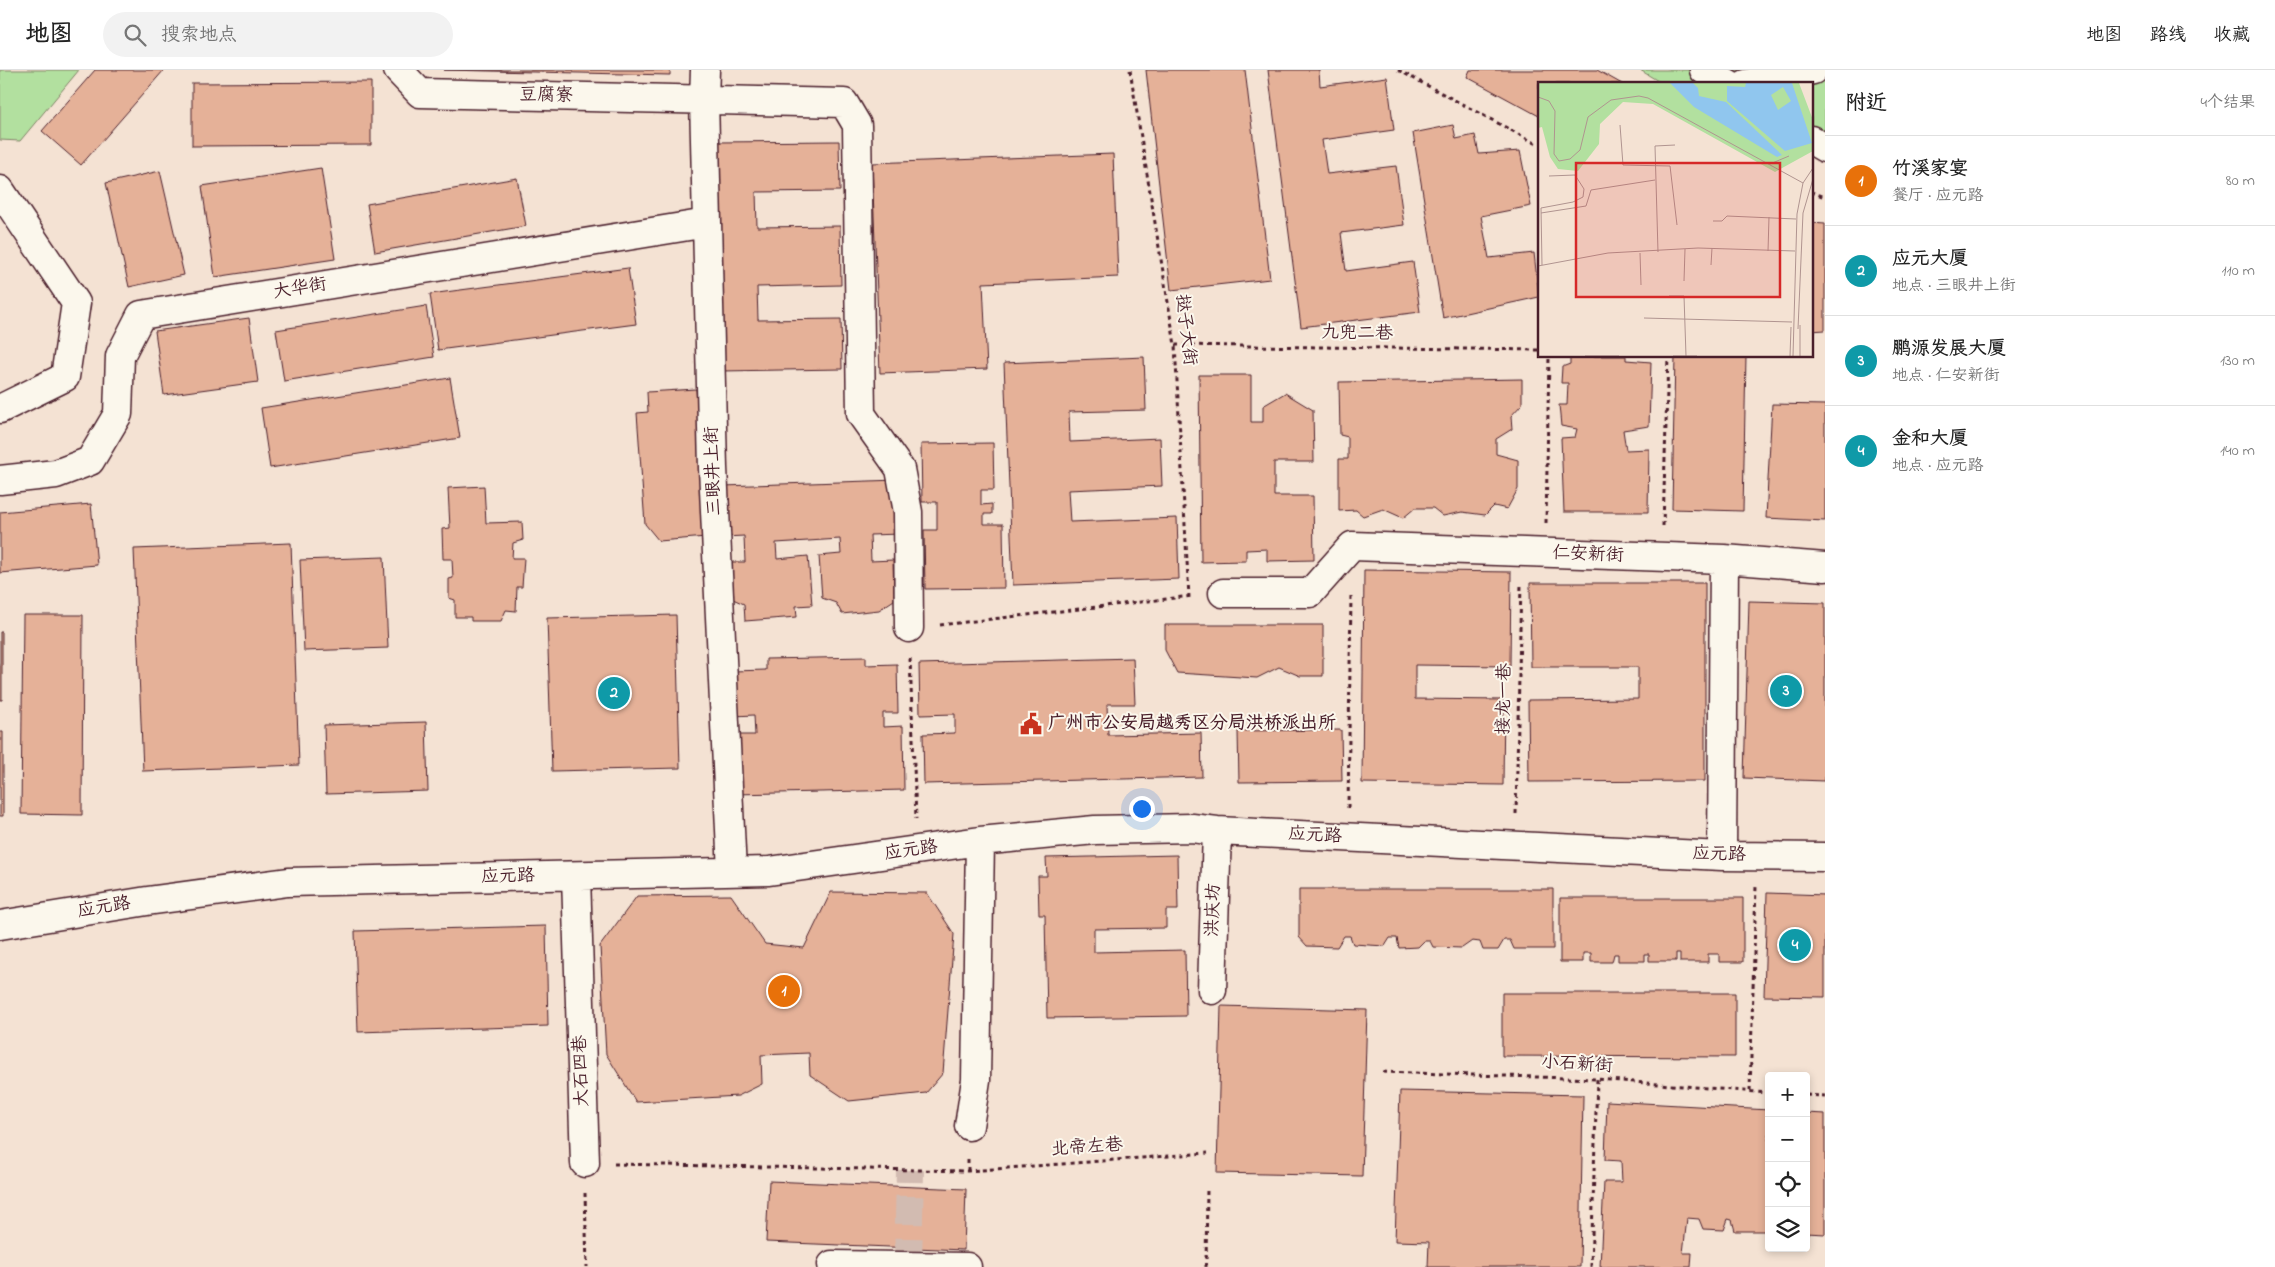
<!DOCTYPE html>
<html lang="zh">
<head>
<meta charset="utf-8">
<style>
  body { margin:0; font-family:"Indie Flower","LXGW WenKai TC",sans-serif; background:#f2f2f2; color:#222 }
  .controls { position:absolute; right:15px; bottom:15px; display:grid; overflow:hidden; border-radius:5px; box-shadow:0 2px 8px #0003 }
  .controls button { width:45px; height:45px; display:grid; place-items:center; padding:0; border:0; border-bottom:1px solid #e0e0e0; background:#fff; color:#222; font:25px sans-serif }
  .you { position:absolute; left:1141px; top:738px; width:18px; height:18px; margin:-12px; border:4px solid #fff; border-radius:50%; background:#1a73e8; box-shadow:0 0 0 8px #1a73e833 }
  .badge { display:grid; place-items:center; width:32px; height:32px; border-radius:50%; background:#2563eb; color:#fff; font-size:16px; font-weight:700 }
  .pin { position:absolute; translate:-50% -50%; border:2px solid #fff; box-shadow:0 1px 5px #0006 }
  .list { margin:0; padding:0; list-style:none }
  h2 { display:flex; justify-content:space-between; align-items:center; height:65px; margin:0; padding:0 20px; font-size:21px }
  h2 small { font-size:16px; font-weight:400; color:#767676 }
  .list li { display:grid; grid-template-columns:32px 1fr auto; gap:15px; align-items:center; box-sizing:border-box; height:90px; padding:0 20px; border-top:1px solid #e0e0e0 }
  .list b { display:block; font-size:19px; white-space:nowrap }
  .list p { margin:0; font-size:16px; white-space:nowrap; color:#767676 }
  .list em { font-size:16px; font-style:normal; color:#767676 }
  .icon { flex:none; width:28px; height:28px; fill:none; stroke:currentColor; stroke-width:2; stroke-linecap:round; stroke-linejoin:round }
  .map { position:relative; flex:none; width:1825px; height:1197px; overflow:hidden }
  header { display:flex; align-items:center; gap:30px; box-sizing:border-box; height:70px; padding:0 25px; background:#fff; border-bottom:1px solid #e0e0e0 }
  header strong { font-size:24px }
  nav { display:flex; gap:28px; margin-inline-start:auto; font-size:18px }
  .search { width:350px; height:45px; background:#f2f2f2; display:flex; align-items:center; gap:12px; box-sizing:border-box; padding:0 18px; border-radius:28px; color:#767676; font-size:19px }
  main { display:flex }
  aside { flex:1; background:#fff }
  .map>svg:first-child { display:block }
  .green { fill:#b2e09f; stroke:#7e8065 }
  .building { fill:#e5b198; stroke:#4a1f2b }
  .lines { fill:none; stroke-linecap:round; stroke-linejoin:round }
  .minor-tunnel { stroke:#d2bbb1; stroke-width:28; stroke-dasharray:28 14; stroke-linecap:butt }
  .minor-casing { stroke:#4a1f2b; stroke-width:31 }
  .path { stroke:#4a1f2b; stroke-width:3; stroke-dasharray:4 4; stroke-linecap:butt }
  .minor { stroke:#fbf7ec; stroke-width:28 }
  .labels { text-anchor:middle; dominant-baseline:central; stroke-width:4; stroke-linejoin:round; paint-order:stroke }
  .street-label { font-size:18px; fill:#4a1f2b; stroke:#fbf7ec }
  .poi-label { font-size:18px; font-weight:bold; fill:#4a1f2b; stroke:#fbf7ec; text-anchor:start }
  .inset-road { fill:none; stroke:#b09490; stroke-width:1 }
  .view { fill:#d62828; fill-opacity:0.15; stroke:#d62828; stroke-width:2.5 }
  .inset-edge { fill:none; stroke:#4a1f2b; stroke-width:2.5 }
</style>
</head>
<body>
<header>
<strong>地图</strong>
<div class="search"><svg class="icon" aria-label="search" viewBox="0 0 24 24"><circle cx="10" cy="10" r="6"/><path d="M15 15l6 6"/></svg>搜索地点</div>
<nav><a>地图</a><a>路线</a><a>收藏</a></nav>
</header>
<main>
<div class="map">
<svg width="1825" height="1197" viewBox="0 0 1825 1197">
  <rect width="100%" height="100%" fill="#f4e2d3"/>
  <filter id="ink" filterUnits="userSpaceOnUse"><feTurbulence type="fractalNoise" baseFrequency=".02" numOctaves="2"/><feDisplacementMap in="SourceGraphic" scale="10" xChannelSelector="R" yChannelSelector="G"/><feConvolveMatrix kernelMatrix="1 2 1 2 8 2 1 2 1" color-interpolation-filters="sRGB"/></filter>
  <g filter="url(#ink)">
    <path class="green" d="M0,0H79L20,71L0,70Z
      M1640,0H1825V68L1811,75V14H1663Z"/>
    <path class="building" d="M95,0H164L81,95L42,61Z
      M444,0H670V5Z
      M1146,0H1245L1270,209L1171,220Z
      M1268,0H1319L1320,16L1387,7L1394,60L1322,70L1327,104L1396,96L1404,155L1341,163L1346,201L1413,192L1420,242L1301,257Z
      M1470,0H1597L1622,14H1539V46L1467,7Z
      M371,12V75L192,76V13Z
      M1453,55L1456,69L1475,65L1479,84L1520,81L1531,136L1481,146L1489,188L1534,183L1539,227L1443,248L1413,63Z
      M839,71L840,121L756,122L757,157L840,156L841,215L757,217L758,250L841,249L842,299L721,301L718,72Z
      M1113,84L1118,207L983,213L987,299L880,303L872,93Z
      M321,98L335,189L215,207L202,116Z
      M160,101L184,205L129,217L106,113Z
      M517,108L526,156L375,182L367,134Z
      M1811,153L1825,154V260L1811,261Z
      M628,198L636,254L438,280L430,224Z
      M426,236L434,287L284,311L276,260Z
      M249,248L258,312L164,325L155,261Z
      M1570,286H1626V290L1651,292L1649,356L1623,360L1626,380L1649,379L1648,442H1564L1561,368L1575,367L1577,359L1561,356L1559,335H1567L1568,313H1561L1562,297L1570,294Z
      M1675,286H1746L1743,441L1672,439Z
      M1144,287L1146,340L1069,342L1070,372L1160,368L1162,416L1068,420L1070,452L1177,448L1179,509L1013,515L1004,293Z
      M1199,305H1251V352H1263V336L1285,323L1313,340L1314,392H1274V426H1313L1314,490L1267,491V479L1246,480V491L1201,492Z
      M450,308L460,368L270,398L261,338Z
      M1522,309V334L1511,346L1512,359L1496,369V384L1518,390V419L1507,439L1494,436L1485,445L1462,442L1443,446L1433,438H1415L1403,448L1383,439L1363,446L1356,440L1339,441V389H1348V367L1340,365L1339,312Z
      M696,319L706,467L659,471L645,454L637,343L648,342L647,322Z
      M1772,334L1825,335V451L1766,448Z
      M993,373L994,420H981V435L992,434V444H984V454H1003L1004,518L925,519L924,460H937V432H922L921,374Z
      M898,410L900,464L870,465L871,491L893,490L894,530L879,540L842,544L836,533L822,528L819,486L841,484L840,469L776,473L777,489L808,486L812,535L796,536L797,547L745,551L744,534L733,529L732,492H745L744,466L724,467L723,416Z
      M484,416L486,453L522,452L523,470L513,473L512,488H524L522,517H517L516,541L506,540L501,551H471V547H455V530L449,528V509L453,508L452,489H443L442,459L450,458L448,418Z
      M91,434L97,495L0,503V442Z
      M291,473L299,695L143,701L134,479Z
      M384,487L388,578L304,581L300,490Z
      M1364,500L1511,502L1510,596L1415,595V629L1504,630L1503,715L1362,713Z
      M1530,513H1705V711L1529,712L1528,630L1638,629V597H1531Z
      M1749,531L1825,533V711L1744,708Z
      M23,545H83L82,745L21,744Z
      M676,545L680,698L552,701L547,548Z
      M1165,555H1323V606H1300L1279,597L1257,608L1177,603L1165,580Z
      M0,562H2V630H0Z
      M866,587V595L897,594L898,643H883V657L903,656L904,720L736,724L735,665H755L754,645L734,646L733,601L766,600V589Z
      M1133,588L1135,634H1107L1108,665L1201,663L1202,707L924,714L923,664L955,663V644L920,645L919,594Z
      M426,652L428,721L326,724L324,655Z
      M1341,660L1342,711L1239,712L1238,661Z
      M0,662H3V746H0Z
      M1177,785L1178,840H1166V858L1094,859V882L1185,880L1186,946L1047,948L1045,845H1039L1038,806H1047L1046,788Z
      M1299,819H1553V879H1514L1510,870H1504L1498,880H1483L1480,872L1472,871L1462,878L1433,877L1430,871H1424L1418,877L1399,878L1397,868H1390L1385,876L1353,874L1350,866H1344L1337,877L1307,876L1299,867Z
      M831,822L927,823L954,864L943,1003L926,1023L849,1031L810,1005L809,983L761,985L762,1014L738,1026L636,1032L606,984L600,876L637,826L731,825L765,874L804,878Z
      M1767,823L1825,825V927L1764,926Z
      M1560,828H1743V892H1719V884H1708V892H1680V883H1676V891H1649V884H1645V891H1618V884H1614L1612,892H1591V883H1583V892H1560Z
      M546,856L548,956L358,962L355,861Z
      M1502,923H1735V987L1502,986Z
      M1221,936L1367,940L1362,1106L1217,1103Z
      M1400,1021L1583,1025L1580,1197H1428L1429,1172L1395,1171Z
      M1607,1031L1769,1040V1161H1735L1732,1150L1728,1149L1724,1160L1703,1159L1699,1149L1687,1148L1683,1183H1692L1691,1197H1600L1604,1112H1622L1621,1091L1605,1090Z
      M1806,1043L1825,1044V1164L1806,1163Z
      M769,1111L966,1119L964,1180L766,1172Z"/>
    <g class="lines">
      <path class="minor-tunnel" d="M908,1196L910,1100"/>
      <g class="minor-casing">
        <path id="minor" d="M398,0L420,23L844,33L857,55L861,344L900,399L908,442L909,558
          M705,0L704,29L713,398L732,802
          M1704,0L1729,14
          M1746,14L1813,0
          M1811,70L1825,78
          M0,120L76,233L65,307L0,339
          M0,410L56,404L90,391L118,344L120,286L141,245L707,153
          M1223,523H1310L1352,476L1724,489L1825,497
          M1722,786L1724,489
          M576,806L585,1093
          M0,855L147,831L288,812L769,801L980,771L1095,760L1192,758L1217,761L1722,786L1825,787
          M1212,920L1217,761
          M969,1056L976,1010L980,771
          M832,1195L967,1197"/>
      </g>
      <path class="path" d="M1130,0L1175,275L1189,527
        M1398,0L1539,75
        M1811,122L1825,127
        M1175,275L1539,280
        M1546,453L1549,286
        M1663,456L1668,286
        M940,555L1192,526
        M910,588L916,749
        M1348,738L1351,524
        M1516,744L1521,513
        M1383,1002L1597,1009L1769,1023
        M1750,1021L1756,816
        M1806,1025L1825,1026
        M614,1094L968,1101L1208,1083
        M968,1101V1086
        M585,1123L587,1197
        M1206,1197L1207,1117
        M1591,1197L1597,1009"/>
      <use href="#minor" class="minor"/>
    </g>
  </g>
  <defs>
    <g id="civic-bare" transform="scale(1.725)"><path d="M-.6-6.5H3V-4.5H.6V-3L4-1V1h2V6H-6V1h2V-1L-.6-3ZM-1.2 2.5V6h2.4V2.5Z" fill="#c8321e" stroke="#fbf7ec" stroke-width="2.5" paint-order="stroke"/></g>
  </defs>
  <g fill-rule="evenodd">
    <use href="#civic-bare" x="1031" y="654"/>
  </g>
  <g class="labels">
    <g class="street-label">
      <text transform="translate(546 26) rotate(1)">豆腐寮</text>
      <text transform="translate(300 219) rotate(-9)">大华街</text>
      <text transform="translate(1185 260) rotate(83)">挞子大街</text>
      <text transform="translate(1357 264) rotate(1)">九兜二巷</text>
      <text transform="translate(714 401) rotate(-92)">三眼井上街</text>
      <text transform="translate(1588 485) rotate(2)">仁安新街</text>
      <text transform="translate(1505 629) rotate(-89)">接龙一巷</text>
      <text transform="translate(1315 766) rotate(3)">应元路</text>
      <text transform="translate(911 781) rotate(-8)">应元路</text>
      <text transform="translate(1719 785) rotate(2)">应元路</text>
      <text transform="translate(508 807) rotate(-1)">应元路</text>
      <text transform="translate(104 838) rotate(-9)">应元路</text>
      <text transform="translate(1214 840) rotate(-88)">洪庆坊</text>
      <text transform="translate(1577 995) rotate(3)">小石新街</text>
      <text transform="translate(582 1001) rotate(-92)">大石四巷</text>
      <text transform="translate(1087 1078) rotate(-4)">北帝左巷</text>
    </g>
    <g class="poi-label">
      <text x="1048" y="654">广州市公安局越秀区分局洪桥派出所</text>
    </g>
  </g>
  <g transform="translate(1538 12)">
    <rect width="275" height="275" fill="#f4e2d3"/>
    <path d="M0,1H261L275,38V69L237,90L115,22L85,20L62,42L61,62L40,89L20,87L12,75L4,45L0,46Z" fill="#b2e09f"/>
    <path d="M132,1H155L160,6L161,14L188,20L244,73L239,75L156,25ZM208,1H254L274,61L247,69L189,19V4L207,5ZM245,5L253,19L240,28L233,13Z" fill="#90c6ee" fill-rule="evenodd"/>
    <path class="inset-road" d="M0,15L11,19L17,29L16,72L21,79L32,77L42,68L50,35L73,18L101,14L110,16L265,101M82,43L85,83L132,84L139,143M232,82L251,74M3,131L48,124L53,108L117,98M175,139H184L189,134L258,137M230,169L231,135M120,170L117,64L137,63M102,171L103,203M4,183L3,126L35,120L45,115L46,107L37,93L11,94M173,183L174,166M0,184L70,171L160,166L257,169M146,199L147,167M131,214H146L148,274M106,236L254,240M260,247L265,131L275,97M47,274H81M135,274H159M252,274L253,245M255,274L259,132L265,101L275,86M262,274V243"/>
    <path class="view" d="M38,81H242V215H38Z"/>
    <rect width="275" height="275" class="inset-edge"/>
  </g>
</svg>
<div class="controls">
<button>+</button>
<button>−</button>
<button><svg class="icon" aria-label="locate" viewBox="0 0 24 24"><circle cx="12" cy="12" r="6"/><path d="M12 2v4M12 18v4M2 12h4M18 12h4"/></svg></button>
<button><svg class="icon" aria-label="layers" viewBox="0 0 24 24"><path d="M12 4l9 5-9 5-9-5zM3 14l9 5 9-5"/></svg></button>
</div>
<div class="you"></div>
<div class="pin badge" style="left:784px;top:921px;background:#e8710a">1</div>
<div class="pin badge" style="left:614px;top:623px;background:#0f9aa8">2</div>
<div class="pin badge" style="left:1786px;top:621px;background:#0f9aa8">3</div>
<div class="pin badge" style="left:1795px;top:875px;background:#0f9aa8">4</div>
</div>
<aside>
<h2>附近<small>4个结果</small></h2>
<ul class="list">
<li><span class="badge" style="background:#e8710a">1</span><div><b>竹溪家宴</b><p>餐厅 · 应元路</p></div><em>80 m</em></li>
<li><span class="badge" style="background:#0f9aa8">2</span><div><b>应元大厦</b><p>地点 · 三眼井上街</p></div><em>110 m</em></li>
<li><span class="badge" style="background:#0f9aa8">3</span><div><b>鹏源发展大厦</b><p>地点 · 仁安新街</p></div><em>130 m</em></li>
<li><span class="badge" style="background:#0f9aa8">4</span><div><b>金和大厦</b><p>地点 · 应元路</p></div><em>140 m</em></li>
</ul>
</aside>
</main>
</body>
</html>
